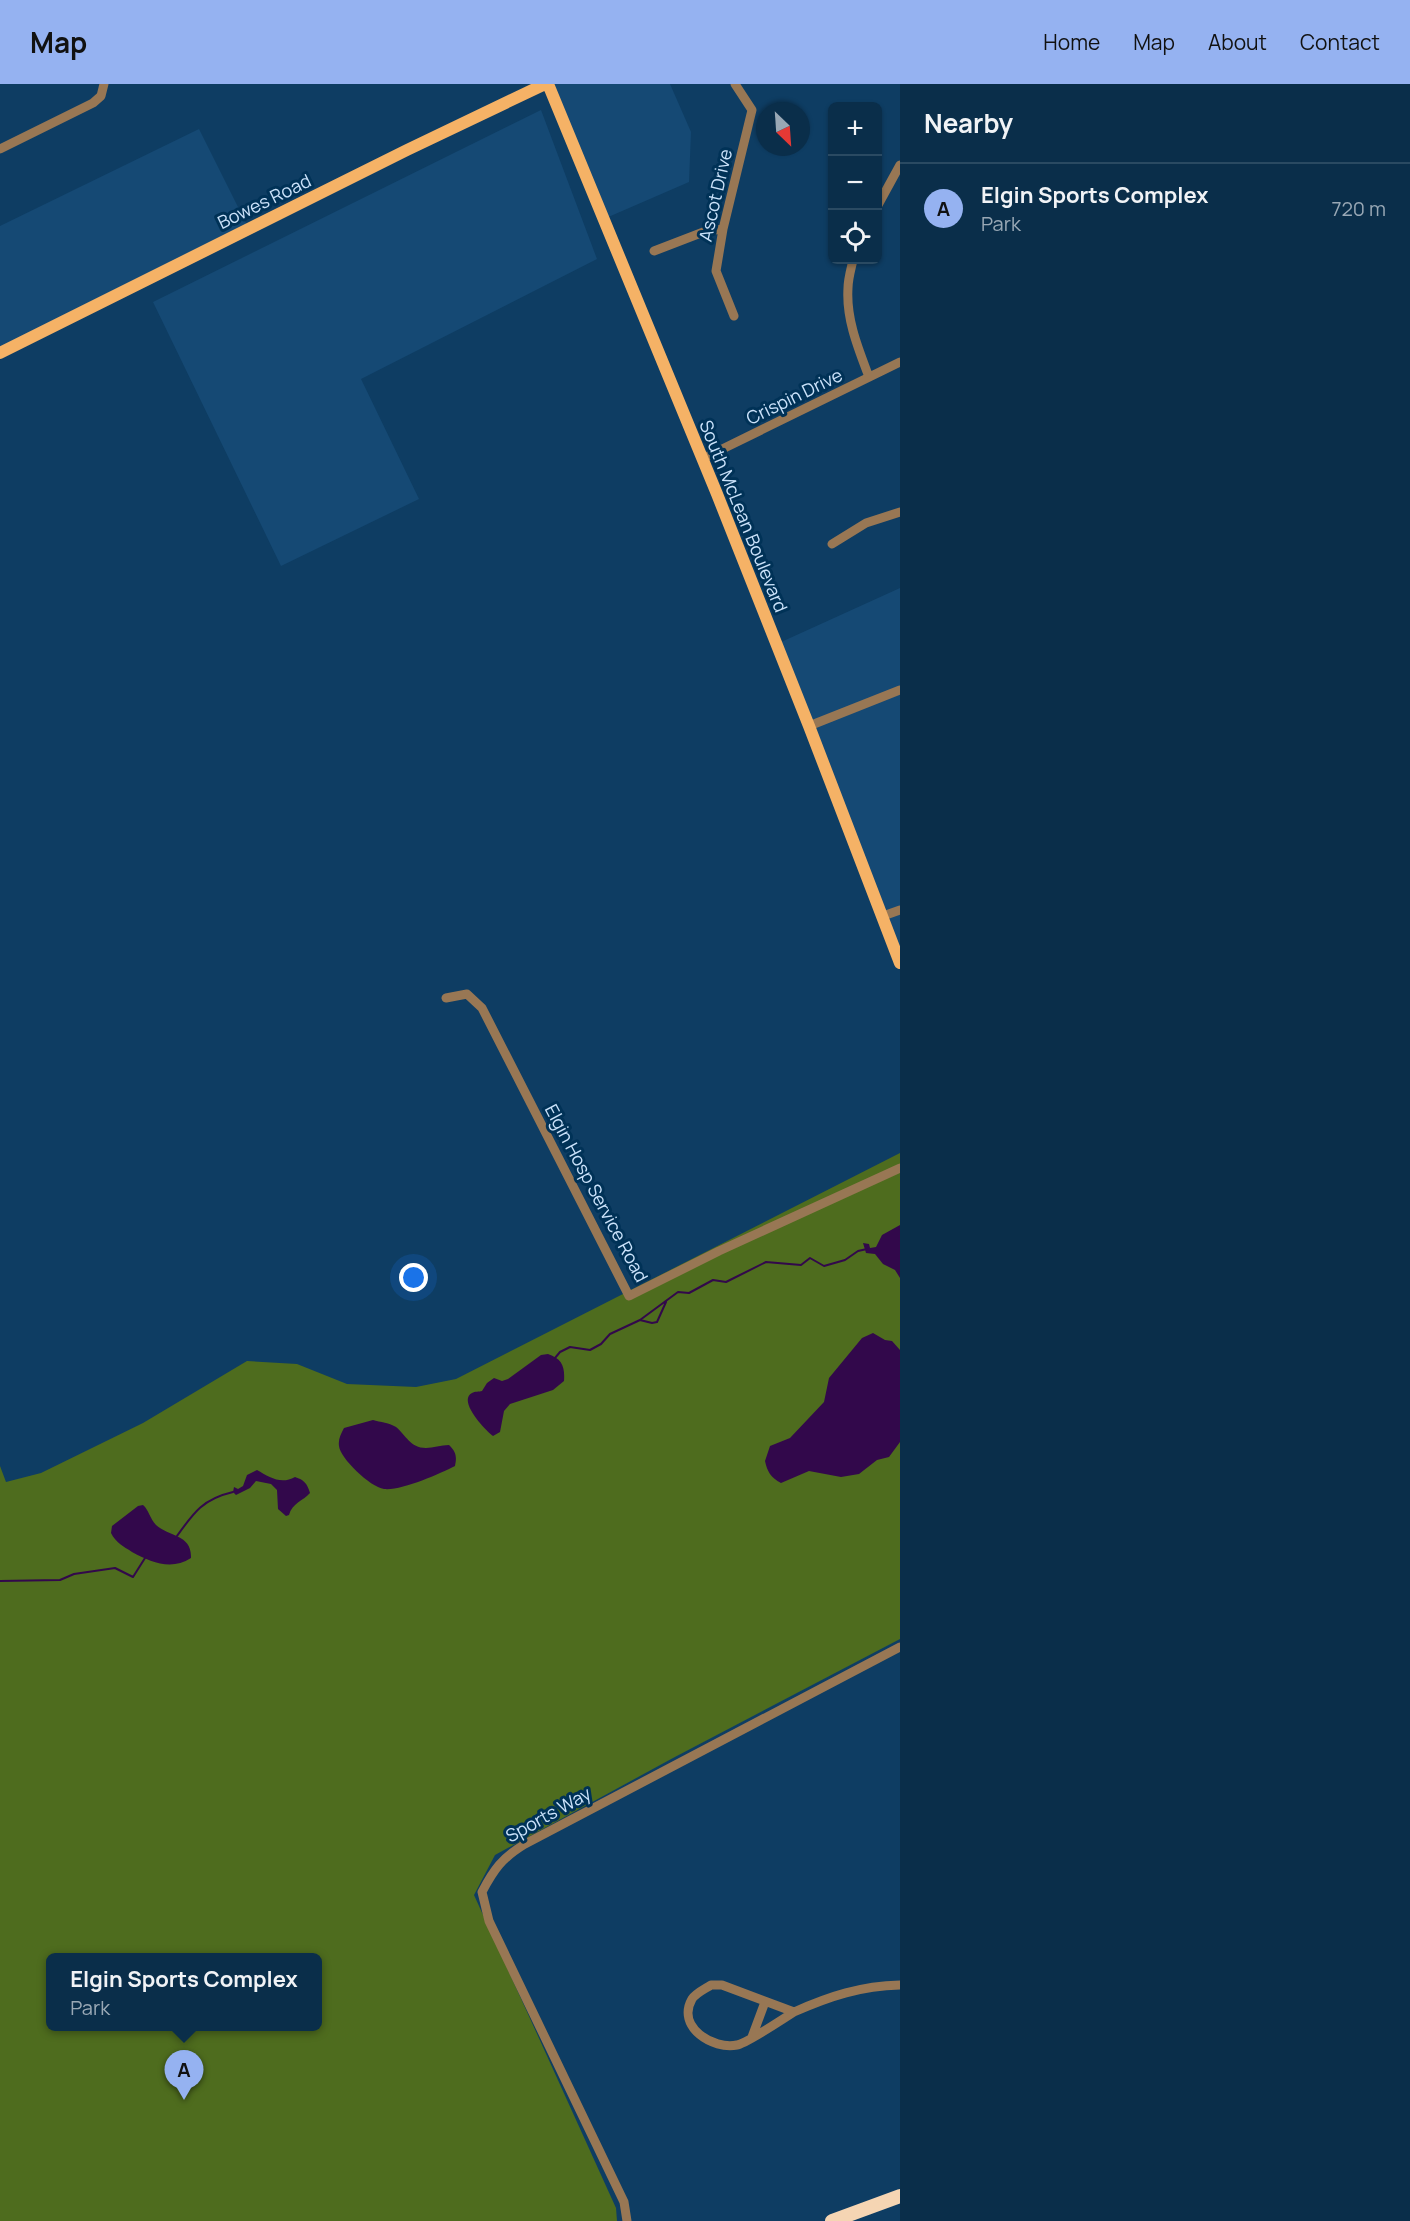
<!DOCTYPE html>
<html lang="en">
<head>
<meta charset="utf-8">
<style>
  body { margin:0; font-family:Manrope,sans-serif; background:#183a54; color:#f1f3f6 }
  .controls { position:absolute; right:18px; top:18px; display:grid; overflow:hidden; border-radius:9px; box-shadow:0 2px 4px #0004 }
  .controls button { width:54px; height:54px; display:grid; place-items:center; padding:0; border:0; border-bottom:2px solid #2a4a62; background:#0a2e4a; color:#f1f3f6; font:30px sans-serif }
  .compass { position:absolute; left:756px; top:18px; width:54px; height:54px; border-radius:50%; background:#0a2e4a; box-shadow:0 2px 4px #0004; rotate:155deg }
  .you { position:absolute; left:414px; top:1194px; width:21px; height:21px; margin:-15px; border:4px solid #fff; border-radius:50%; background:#1a73e8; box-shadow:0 0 0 9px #1a73e833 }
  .badge { display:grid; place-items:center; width:39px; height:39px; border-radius:50%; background:#95b2f1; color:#111; font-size:20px; font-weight:700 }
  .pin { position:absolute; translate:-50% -50px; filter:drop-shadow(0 2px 3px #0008) }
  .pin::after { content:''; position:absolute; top:32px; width:21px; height:18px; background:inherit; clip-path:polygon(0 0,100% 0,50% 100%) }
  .popup { position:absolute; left:46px; top:1869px; width:276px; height:78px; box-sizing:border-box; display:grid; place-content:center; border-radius:9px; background:#0a2e4a; filter:drop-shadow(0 2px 4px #0005); font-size:20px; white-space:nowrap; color:#99a8b5 }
  .popup b { font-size:22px; color:#f1f3f6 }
  .popup::after { content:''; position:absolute; left:50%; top:100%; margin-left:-12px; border:12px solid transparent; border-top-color:#0a2e4a }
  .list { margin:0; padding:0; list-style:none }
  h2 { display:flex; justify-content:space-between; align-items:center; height:78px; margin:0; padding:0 24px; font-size:26px }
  h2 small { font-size:20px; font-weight:400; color:#99a8b5 }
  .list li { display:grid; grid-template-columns:39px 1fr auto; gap:18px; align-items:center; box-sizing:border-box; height:90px; padding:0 24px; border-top:2px solid #2a4a62 }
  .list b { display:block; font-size:22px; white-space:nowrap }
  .list p { margin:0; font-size:20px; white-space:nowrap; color:#99a8b5 }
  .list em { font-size:20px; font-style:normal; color:#99a8b5 }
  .icon { flex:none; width:33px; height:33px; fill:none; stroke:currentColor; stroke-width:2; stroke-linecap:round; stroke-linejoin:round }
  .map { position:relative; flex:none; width:900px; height:2137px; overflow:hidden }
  header { display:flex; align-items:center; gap:36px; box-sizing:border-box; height:84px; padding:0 30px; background:#95b2f1; color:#111 }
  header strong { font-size:28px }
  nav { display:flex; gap:33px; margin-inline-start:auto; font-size:21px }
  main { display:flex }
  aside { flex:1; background:#0a2e4a }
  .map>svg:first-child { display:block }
  .built { fill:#154974 }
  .green { fill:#4e6c1e; fill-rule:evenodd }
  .water { fill:#32084b }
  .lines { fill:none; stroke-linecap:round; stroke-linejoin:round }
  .stream { stroke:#32084b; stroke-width:2 }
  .minor { stroke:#987754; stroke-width:9 }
  .major { stroke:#f5b266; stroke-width:12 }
  .highway { stroke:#f5d5b3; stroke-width:14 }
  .labels { text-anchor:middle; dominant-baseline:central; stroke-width:6; stroke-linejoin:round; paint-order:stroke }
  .street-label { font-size:18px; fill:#cbe3fb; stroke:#003257 }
</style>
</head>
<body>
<header>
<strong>Map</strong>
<nav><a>Home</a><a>Map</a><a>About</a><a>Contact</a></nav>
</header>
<main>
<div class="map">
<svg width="900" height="2137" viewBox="0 0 900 2137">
  <rect width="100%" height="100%" fill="#0e3d63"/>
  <path class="built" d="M552,0H670L691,48L689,98L606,134Z
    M541,26L597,175L361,295L419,415L281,482L153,218Z
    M199,45L247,141L0,263V142Z
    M900,504V875L779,559Z"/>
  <path class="green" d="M900,1069V1555L673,1674L495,1771L474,1811L616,2124L617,2137H0V1382L6,1398L41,1389L143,1339L247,1277L297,1280L347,1300L416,1303L456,1295ZM51,1874H318V1942H51Z"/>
  <path class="water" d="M900,1141V1194L895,1186L883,1180L875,1170L866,1169L863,1159L869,1160L870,1164L876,1163L882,1151Z
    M873,1249L885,1256L892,1257L900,1266V1358L889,1373L877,1376L859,1390L841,1393L809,1387L781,1399C771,1394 767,1387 765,1377L770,1362L790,1354L824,1318L829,1294L862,1254Z
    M548,1270C562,1275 565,1282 564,1297L553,1306L510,1320L504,1327L500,1348L493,1352C486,1347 457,1317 472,1309C475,1307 479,1308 482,1307L487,1299L494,1294L502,1297L508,1295L541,1271Z
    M373,1336C380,1338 390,1339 396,1343C406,1351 410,1364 426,1364C433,1364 441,1361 449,1361C456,1368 457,1372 455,1382C439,1390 401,1407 384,1405C370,1403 340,1374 339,1362C338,1355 341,1350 344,1344Z
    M257,1386C269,1393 281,1401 295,1393C304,1396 307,1399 310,1409C303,1417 292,1419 289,1431L286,1432L278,1425L277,1406L271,1400L256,1397L250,1404L236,1411L233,1408L234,1403L238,1405L243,1402L247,1391Z
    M143,1421C149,1426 150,1435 156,1441C169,1453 192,1450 191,1474C171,1487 151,1478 132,1468C123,1462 116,1459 111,1449L112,1442L138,1422Z"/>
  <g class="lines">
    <path class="stream" d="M640,1236L652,1239L657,1238L666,1218
      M555,1274L560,1268L570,1263L590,1266L601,1260L610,1250L640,1236L678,1208L689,1209L713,1196L726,1198L766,1178L801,1181L810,1174L824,1182L845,1176L858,1167L867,1165
      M177,1452C194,1428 203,1415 233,1408
      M0,1497L60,1496L74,1490L115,1484L133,1493L145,1474"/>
    <path class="minor" d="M0,65L93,19L101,12L104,0
      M878,121L900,81
      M654,167L706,147L723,145
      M853,176C851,185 848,195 848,204C846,235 858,264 869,293
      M734,232L716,187L723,145L752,26L735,0
      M702,375L900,278
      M832,460L866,439L900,428
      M809,642L900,606
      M883,832L900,826
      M446,914L467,910L482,924L629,1212L719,1167L900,1084
      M711,1901H722L794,1928C784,1934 746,1960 737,1961C713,1966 676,1943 692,1915C696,1909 705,1905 711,1901Z
      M794,1928C830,1912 861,1902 900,1901
      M752,1953L765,1918
      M627,2137L624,2118L489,1837L482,1808C494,1785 502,1774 525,1760L900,1563"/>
    <path class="major" d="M548,0L717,410L809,642L900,879
      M0,269L407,66L545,0"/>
    <path class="highway" d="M832,2137L900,2112"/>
  </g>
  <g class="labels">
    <g class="street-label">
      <text transform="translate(715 111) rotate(-77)">Ascot Drive</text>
      <text transform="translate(264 117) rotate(-26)">Bowes Road</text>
      <text transform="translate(794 312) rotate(-26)">Crispin Drive</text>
      <text transform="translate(744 432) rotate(68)">South McLean Boulevard</text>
      <text transform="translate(597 1109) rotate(62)">Elgin Hosp Service Road</text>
      <text transform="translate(548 1730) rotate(-29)">Sports Way</text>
    </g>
  </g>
</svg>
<div class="controls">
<button>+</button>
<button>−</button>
<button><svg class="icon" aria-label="locate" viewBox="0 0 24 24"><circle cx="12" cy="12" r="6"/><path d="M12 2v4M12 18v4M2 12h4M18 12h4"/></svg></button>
</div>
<svg class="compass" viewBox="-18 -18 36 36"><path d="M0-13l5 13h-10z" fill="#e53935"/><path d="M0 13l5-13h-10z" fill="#99a8b5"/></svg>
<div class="you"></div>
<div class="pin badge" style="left:184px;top:2016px">A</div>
<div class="popup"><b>Elgin Sports Complex</b>Park</div>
</div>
<aside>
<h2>Nearby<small></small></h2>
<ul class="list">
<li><span class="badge">A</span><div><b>Elgin Sports Complex</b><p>Park</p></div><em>720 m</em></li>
</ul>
</aside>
</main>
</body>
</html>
